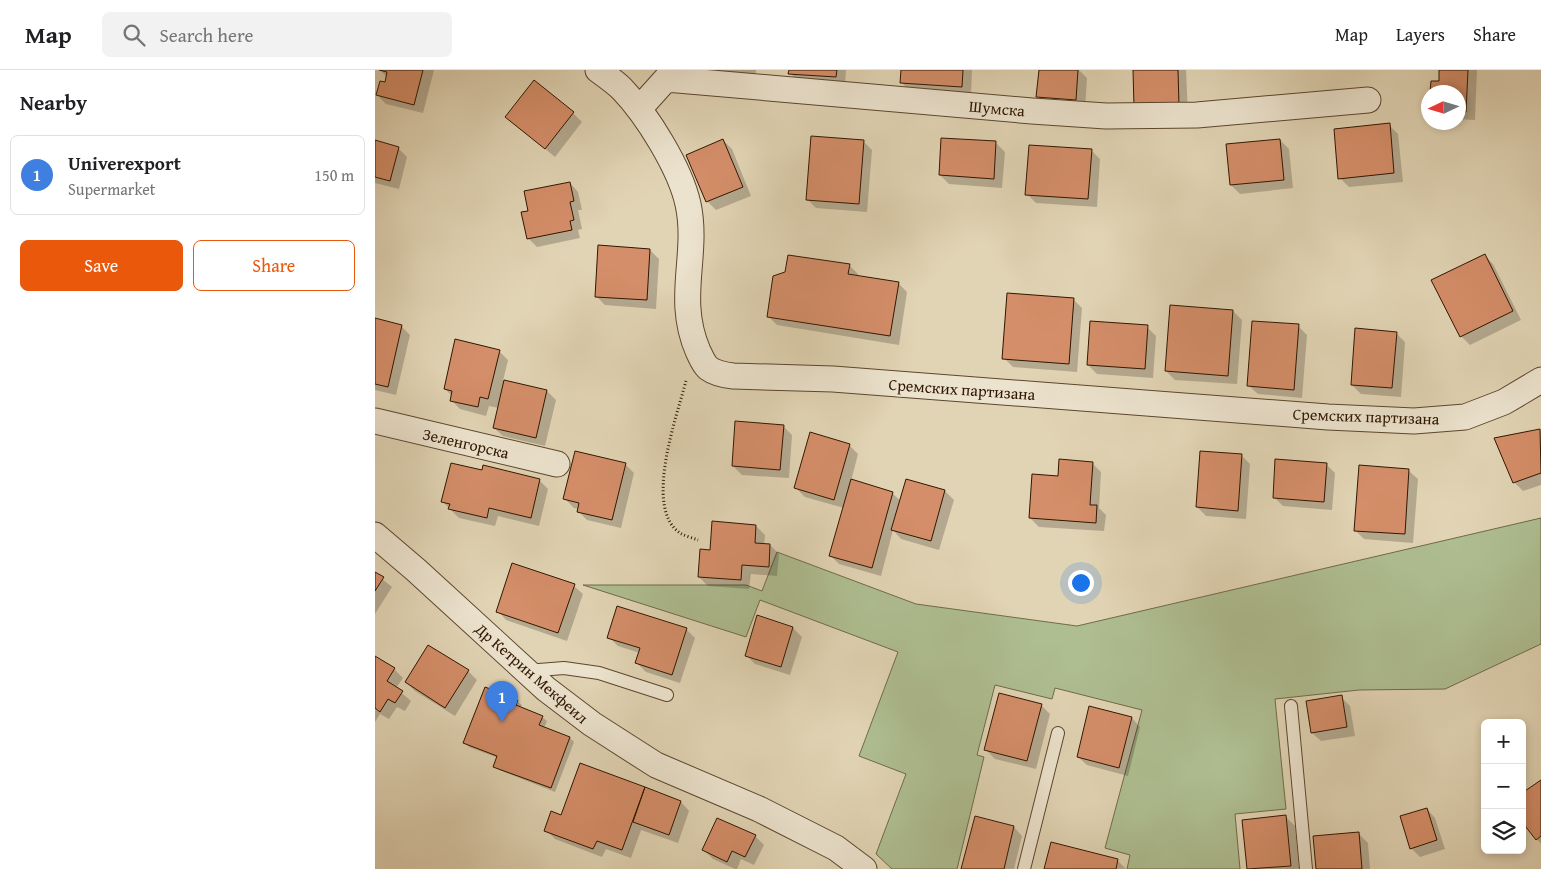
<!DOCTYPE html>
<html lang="en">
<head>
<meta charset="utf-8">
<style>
  body { margin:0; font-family:"Gentium Book Plus",serif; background:#f2f2f2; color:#202124 }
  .controls { position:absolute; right:15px; bottom:15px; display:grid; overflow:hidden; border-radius:8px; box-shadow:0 2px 8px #0003 }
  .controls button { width:45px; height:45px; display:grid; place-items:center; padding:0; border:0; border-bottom:1px solid #e0e0e0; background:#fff; color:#202124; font:25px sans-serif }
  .compass { position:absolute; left:1046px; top:15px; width:45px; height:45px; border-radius:50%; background:#fff; box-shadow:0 2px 8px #0003; rotate:266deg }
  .you { position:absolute; left:705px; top:512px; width:18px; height:18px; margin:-12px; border:4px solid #fff; border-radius:50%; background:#1a73e8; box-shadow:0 0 0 8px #1a73e833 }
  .badge { display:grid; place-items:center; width:32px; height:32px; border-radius:50%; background:#ea580c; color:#fff; font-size:16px; font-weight:700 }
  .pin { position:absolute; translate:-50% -41px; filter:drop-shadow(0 1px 2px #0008) }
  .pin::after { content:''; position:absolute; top:26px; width:18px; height:15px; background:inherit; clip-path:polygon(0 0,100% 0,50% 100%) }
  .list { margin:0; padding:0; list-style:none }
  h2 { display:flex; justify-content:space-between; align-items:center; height:65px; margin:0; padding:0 20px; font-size:21px }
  h2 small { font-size:16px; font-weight:400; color:#757577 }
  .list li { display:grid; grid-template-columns:32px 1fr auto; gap:15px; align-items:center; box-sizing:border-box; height:80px; margin:0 10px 10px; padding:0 10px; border:1px solid #e0e0e0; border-radius:8px }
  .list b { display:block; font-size:19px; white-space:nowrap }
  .list p { margin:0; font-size:16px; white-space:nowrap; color:#757577 }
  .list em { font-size:16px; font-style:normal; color:#757577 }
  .actions { display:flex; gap:10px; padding:15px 20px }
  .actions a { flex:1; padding:11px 0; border:1px solid #ea580c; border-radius:8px; text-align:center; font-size:18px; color:#ea580c }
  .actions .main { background:#ea580c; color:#fff }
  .icon { flex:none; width:28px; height:28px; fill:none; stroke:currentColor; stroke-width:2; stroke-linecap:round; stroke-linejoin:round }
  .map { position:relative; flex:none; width:1166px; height:799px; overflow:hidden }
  header { display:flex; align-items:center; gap:30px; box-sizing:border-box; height:70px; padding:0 25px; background:#fff; border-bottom:1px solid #e0e0e0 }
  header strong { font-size:24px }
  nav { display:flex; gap:28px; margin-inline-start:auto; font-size:18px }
  .search { width:350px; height:45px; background:#f2f2f2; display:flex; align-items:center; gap:12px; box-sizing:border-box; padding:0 18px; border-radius:8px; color:#757577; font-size:19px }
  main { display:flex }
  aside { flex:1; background:#fff }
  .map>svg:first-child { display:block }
  .green { fill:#aebe91; stroke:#6f6a48 }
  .shadow { fill:#0003 }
  .building { fill:#d48e69; stroke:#301600 }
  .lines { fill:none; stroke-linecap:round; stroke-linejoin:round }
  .lane-casing { stroke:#5c462d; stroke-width:14 }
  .street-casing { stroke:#5c462d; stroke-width:27 }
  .path { stroke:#301600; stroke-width:3; stroke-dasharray:1 2.5; stroke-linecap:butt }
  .lane { stroke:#ece3ce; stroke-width:12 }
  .street { stroke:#ece3ce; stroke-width:25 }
  .labels { text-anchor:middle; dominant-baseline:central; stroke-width:4; stroke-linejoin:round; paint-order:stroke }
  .street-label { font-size:16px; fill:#301600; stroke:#ece3ce }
</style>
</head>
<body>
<header>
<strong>Map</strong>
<div class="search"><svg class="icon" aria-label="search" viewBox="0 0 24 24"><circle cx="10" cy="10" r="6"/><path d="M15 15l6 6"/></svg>Search here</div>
<nav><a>Map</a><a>Layers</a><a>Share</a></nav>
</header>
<main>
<aside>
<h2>Nearby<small></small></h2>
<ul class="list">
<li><span class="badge" style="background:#3f7fe0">1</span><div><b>Univerexport</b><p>Supermarket</p></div><em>150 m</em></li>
</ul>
<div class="actions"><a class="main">Save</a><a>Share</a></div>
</aside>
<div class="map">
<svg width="1166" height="799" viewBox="0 0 1166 799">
  <rect width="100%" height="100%" fill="#e1d4b4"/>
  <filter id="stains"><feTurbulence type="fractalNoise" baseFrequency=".004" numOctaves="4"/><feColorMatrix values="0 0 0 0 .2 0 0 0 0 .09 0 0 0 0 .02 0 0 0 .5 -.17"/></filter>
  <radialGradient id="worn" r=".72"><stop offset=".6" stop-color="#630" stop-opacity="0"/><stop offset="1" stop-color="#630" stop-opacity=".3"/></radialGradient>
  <path class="green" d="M1166,448V574L1070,619L984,620L900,629L911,739L860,744L865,799H752L755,785L730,778L767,640L680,618L677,629L620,615L602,685L609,687L582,799H517L501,784L531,704L484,686L523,582L385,530L371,567L208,515H371L387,521L402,482L541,534L702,556Z"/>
  <path class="shadow" d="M5,0H59L48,43L11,34L2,25L11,14L12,7Z
    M324,0H381L380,8Z
    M415,0H471L470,15L424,12L415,3Z
    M527,0H597L596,26L535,21L526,12Z
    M665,0H704L712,8L710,38L672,35L663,26Z
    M759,0H811L813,45Z
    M1066,0H1102L1100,50L1084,49V22H1056L1057,12H1065Z
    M198,43L207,52L180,87L132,47Z
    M1014,55L1023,64L1028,112L974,117L965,108Z
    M348,70L357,79L376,126L341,140L332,131Z
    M905,70L914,79L918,118L865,124L856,115Z
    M488,71L497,80L492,142L441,138L432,129Z
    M0,72L23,78L32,87L24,119L0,113Z
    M621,73L630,82L627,118L574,114L565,105Z
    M716,80L725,89L722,137L661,133L652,124Z
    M195,113L203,122L207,140H203L207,159L203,160L205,168L162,177L153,168L155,142Z
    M275,180L284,189L281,239L230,235L221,226Z
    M1109,185L1118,194L1146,250L1095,275L1086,266Z
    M474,195L483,204V207L523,213L532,222L524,275L402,255L393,246Z
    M698,229L707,238L702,302L638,297L629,288Z
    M858,241L867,250L862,314L800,310L791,301Z
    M0,250L26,256L35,265L21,325L0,320Z
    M923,256L932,265L927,328L883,324L874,316Z
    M772,257L781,266L778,308L722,304L713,295Z
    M1021,263L1030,272L1026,327L986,324L977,315Z
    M124,281L133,290L128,311L172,321L181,330L170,376L128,366L119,358L124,338L114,336L111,346L85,339L76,330L77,326L70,319Z
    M408,356L417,365L414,408L367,405L358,396Z
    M1165,360L1166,362V415L1148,421L1139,412Z
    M474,375L483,384L476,411L517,423L526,431L532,411L570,421L579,430L564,480L526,469L518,460L506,506L464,494L455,485L469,438L430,427L421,418Z
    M866,385L875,394L871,449L831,446L822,437Z
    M717,393L726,402L724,438L731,445L729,461L664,457L655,448L684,407Z
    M250,394L259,403L246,458L212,450L203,441L204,439L199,438L190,429Z
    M951,394L960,403L957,440L908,436L899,427Z
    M1034,401L1043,409L1038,473L989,469L980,460Z
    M108,402L164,410L173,419L164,456L123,446L120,456L84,448L68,432Z
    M381,456L390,465L389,475H395L404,484L402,506L376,504L374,519L333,516L324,507L337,481Z
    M0,503L17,517L0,544Z
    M199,516L208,524L192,571L131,550L123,541Z
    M383,547L418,558L427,567L415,605L380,594L371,585Z
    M311,559L320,568L305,613L271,602L262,593L265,583L243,576L234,567Z
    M0,587L19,599L28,608L21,618L36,631L30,641L22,637L14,649L5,644L0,652Z
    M93,601L102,610L80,646L40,621L31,612Z
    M966,627L975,636L980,666L946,671L937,663Z
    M142,631L147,635L145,638L167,647L172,651L169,658L195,668L199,672L180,722L124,700L119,696L123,688L94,677L90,673Z
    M666,635L675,644L661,699L620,689L611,680Z
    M757,648L765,657L753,706L712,695L703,687Z
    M206,695L306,732L314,741L303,773L266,760L256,788L231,779L227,787L180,769L171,760L187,746Z
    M1166,711V774L1147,750Z
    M1052,739L1060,748L1070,779L1045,787L1036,778Z
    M911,747L920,756L924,799H873L869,751Z
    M639,757L647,766L639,799H588Z
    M984,764L993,773L995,799H942Z
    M380,766L389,775L379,795L366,789L362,799H360L338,789L329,780Z
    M742,790L751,799H671Z"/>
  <path class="building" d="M4,0H48L39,35L1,25L5,11L10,12L12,2Z
    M414,0H462L461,7L413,4Z
    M526,0H588L587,17L525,13Z
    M664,0H703L701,30L661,27Z
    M758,0H803L804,36L759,38Z
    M1064,0H1093L1091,42L1084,41V22H1055L1056,11H1064Z
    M159,10L199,42L170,79L130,47Z
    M1015,53L1019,103L963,109L959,59Z
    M436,66L489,70L484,134L431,130Z
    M566,68L621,71L619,109L564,105Z
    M348,69L368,117L331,132L311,85Z
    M905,69L909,110L855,115L851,74Z
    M0,70L24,77L15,111L0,107Z
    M654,75L717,79L713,129L650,125Z
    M195,112L199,131L195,132L199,150L195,151L197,160L152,169L146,142L153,141L149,121Z
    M223,175L275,179L272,230L220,227Z
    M1110,184L1138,241L1085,267L1056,210Z
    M413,185L475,194L473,204L524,212L515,266L392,247L398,206L410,202Z
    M632,223L699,228L694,294L627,289Z
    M795,235L858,240L853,306L790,301Z
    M0,248L27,255L13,317L0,314Z
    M715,251L773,255L770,299L712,295Z
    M877,251L924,254L919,320L872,316Z
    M980,258L1022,262L1017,318L976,315Z
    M80,269L125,280L113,329L105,327L103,337L75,331L77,321L69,319Z
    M129,310L172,320L161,368L118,358Z
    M360,351L409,355L405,400L357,396Z
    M1165,359L1166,403L1138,413L1119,368Z
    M435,362L475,374L459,430L419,418Z
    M200,381L251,393L237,450L202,442L204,433L188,429Z
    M825,381L867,384L863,441L821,437Z
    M684,389L718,392L715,435H722L721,453L654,448L657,404L683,406Z
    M900,389L952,393L949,432L898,428Z
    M76,393L107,400L108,395L165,409L156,448L114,438L112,448L73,439L75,434L66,432Z
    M984,395L1034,399L1030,464L979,461Z
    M476,409L518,422L497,498L454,486Z
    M531,409L570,420L556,471L516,460Z
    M337,451L381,455L380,473L395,474L394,497L367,495L366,510L323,507L325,479L335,480Z
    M137,493L200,514L183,563L121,542Z
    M0,502L9,507L0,521Z
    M242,536L312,558L297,605L260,593L265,578L232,568Z
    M382,545L418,557L406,597L370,586Z
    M53,575L94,600L70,638L30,612Z
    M0,586L20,598L12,611L28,621L20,633L13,629L5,642L0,638Z
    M110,617L143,630L141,635L168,646L164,655L195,667L176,718L118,697L122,686L88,673Z
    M624,623L667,634L652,691L609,680Z
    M967,625L972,657L936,663L931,631Z
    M714,636L757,647L744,698L702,687Z
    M205,693L270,717L247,780L222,771L218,779L169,761L176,741L186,745Z
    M1166,710V766L1161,770L1147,752V723Z
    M270,717L306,731L294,765L258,752Z
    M1052,738L1062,770L1035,779L1025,746Z
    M911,745L916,796L872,799L867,750Z
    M600,746L639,756L629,799H586Z
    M342,748L381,765L370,787L357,781L352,792L327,780Z
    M984,762L987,799H941L938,766Z
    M676,772L743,789L741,799H669Z"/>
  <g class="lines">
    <g class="lane-casing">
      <path id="lane" d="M151,601L189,598L224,603L292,625
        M916,636L931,799
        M649,799L683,663"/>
    </g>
    <g class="street-casing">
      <path id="street" d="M223,0C231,6 240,12 247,19C272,45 305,98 313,134C324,185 300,228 323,281C326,287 328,293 333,298C340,303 349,305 358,306L458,309L953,347L1039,351L1090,347L1129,332L1166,310
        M264,39L291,9L657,41L731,46L822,45L993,30
        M0,351L182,394
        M0,465L41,500L171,619L217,654L281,695L384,739L461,778L489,799"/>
    </g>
    <path class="path" d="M311,311C302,346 268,438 305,463C310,466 318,468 323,470"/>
    <use href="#lane" class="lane"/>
    <use href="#street" class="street"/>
  </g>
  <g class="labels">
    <g class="street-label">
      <text transform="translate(622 38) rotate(5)">Шумска</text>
      <text transform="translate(587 319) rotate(4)">Сремских партизана</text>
      <text transform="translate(991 346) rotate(2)">Сремских партизана</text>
      <text transform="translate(91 373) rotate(13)">Зеленгорска</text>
      <text transform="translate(157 603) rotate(41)">Др Кетрин Мекфеил</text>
    </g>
  </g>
  <rect width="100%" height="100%" filter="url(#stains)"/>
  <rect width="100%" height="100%" fill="url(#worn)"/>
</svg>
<div class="controls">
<button>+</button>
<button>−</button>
<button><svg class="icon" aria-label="layers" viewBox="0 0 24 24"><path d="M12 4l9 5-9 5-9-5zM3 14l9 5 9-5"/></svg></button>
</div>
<svg class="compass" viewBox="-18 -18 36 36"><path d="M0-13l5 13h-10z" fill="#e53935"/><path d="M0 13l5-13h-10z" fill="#757577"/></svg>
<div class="you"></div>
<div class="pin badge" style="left:127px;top:652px;background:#3f7fe0">1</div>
</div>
</main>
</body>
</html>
